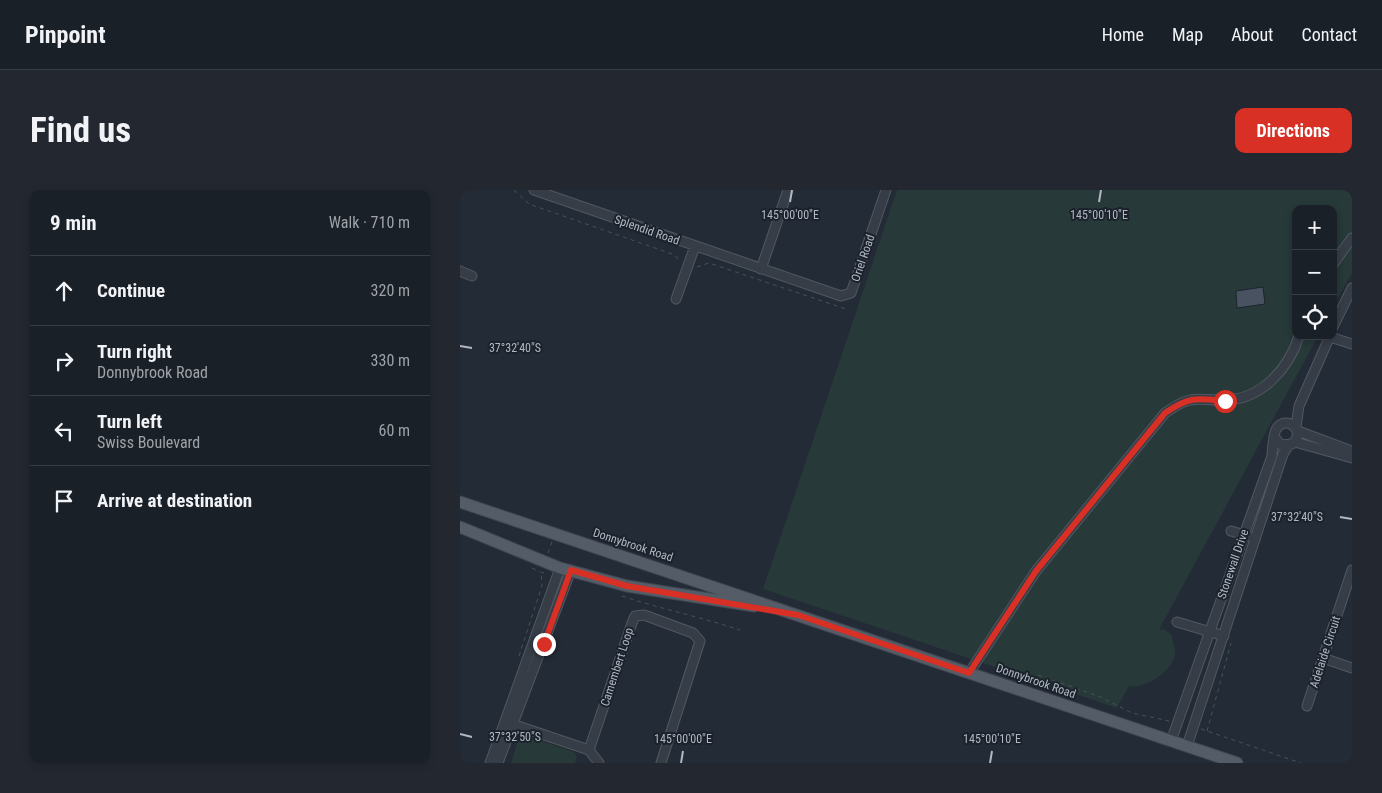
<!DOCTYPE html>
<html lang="en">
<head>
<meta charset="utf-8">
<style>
  body { margin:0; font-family:"Roboto Condensed",sans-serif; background:#232830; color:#f1f3f6 }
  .controls { position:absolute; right:15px; top:15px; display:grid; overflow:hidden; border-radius:10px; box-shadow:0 2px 8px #0003 }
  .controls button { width:45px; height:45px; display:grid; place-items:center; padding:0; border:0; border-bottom:1px solid #383e45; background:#1a2028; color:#f1f3f6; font:25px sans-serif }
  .stop { position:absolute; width:15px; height:15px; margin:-11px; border:4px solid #d93025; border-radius:50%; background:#fff }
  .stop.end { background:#d93025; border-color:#fff; box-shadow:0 1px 5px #0008 }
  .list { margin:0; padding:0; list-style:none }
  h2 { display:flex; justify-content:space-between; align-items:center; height:65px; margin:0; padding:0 20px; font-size:21px }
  h2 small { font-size:16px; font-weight:400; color:#9fa3a8 }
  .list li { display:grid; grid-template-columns:32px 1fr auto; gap:15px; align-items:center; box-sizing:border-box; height:70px; padding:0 20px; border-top:1px solid #383e45 }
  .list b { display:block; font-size:19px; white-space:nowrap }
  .list p { margin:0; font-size:16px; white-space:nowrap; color:#9fa3a8 }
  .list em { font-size:16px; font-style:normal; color:#9fa3a8 }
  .icon { flex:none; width:28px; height:28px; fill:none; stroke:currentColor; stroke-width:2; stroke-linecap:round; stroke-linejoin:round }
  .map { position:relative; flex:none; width:892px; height:573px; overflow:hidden; border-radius:10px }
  header { display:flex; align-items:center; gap:30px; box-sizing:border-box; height:70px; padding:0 25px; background:#1a2028; border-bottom:1px solid #383e45 }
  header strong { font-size:24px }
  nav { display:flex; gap:28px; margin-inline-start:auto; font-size:18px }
  .intro { display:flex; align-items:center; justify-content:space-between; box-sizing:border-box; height:120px; padding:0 30px }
  h1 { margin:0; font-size:35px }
  .button { padding:12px 22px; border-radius:10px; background:#d93025; color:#fff; font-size:18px; font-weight:700 }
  main { display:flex; gap:30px; padding:0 30px }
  aside { flex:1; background:#1a2028; border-radius:10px; box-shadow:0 2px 8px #0003 }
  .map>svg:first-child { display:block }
  .green { fill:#273939 }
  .building { fill:#495260; stroke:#1d242e }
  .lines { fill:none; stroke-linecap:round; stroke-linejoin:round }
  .minor-casing { stroke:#515862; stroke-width:11 }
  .major-casing { stroke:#3f4650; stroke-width:13 }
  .path { stroke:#445457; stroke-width:1; stroke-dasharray:4 4; stroke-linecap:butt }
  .minor { stroke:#363d47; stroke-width:9 }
  .major { stroke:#545c67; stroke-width:11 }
  .route { stroke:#d93025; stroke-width:6 }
  .ticks { fill:none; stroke:#b1b8c3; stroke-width:2 }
  .labels { text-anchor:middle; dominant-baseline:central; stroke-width:4; stroke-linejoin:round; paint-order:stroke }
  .street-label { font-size:12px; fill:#b1b8c3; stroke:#1b222c }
  .ticks-label { font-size:12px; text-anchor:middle; fill:#b1b8c3; stroke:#1b222c; stroke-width:4; stroke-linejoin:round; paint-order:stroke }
</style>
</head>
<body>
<header>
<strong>Pinpoint</strong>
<nav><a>Home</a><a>Map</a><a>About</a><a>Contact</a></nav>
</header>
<div class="intro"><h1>Find us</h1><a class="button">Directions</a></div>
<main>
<aside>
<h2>9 min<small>Walk · 710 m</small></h2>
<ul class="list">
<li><svg class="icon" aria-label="ahead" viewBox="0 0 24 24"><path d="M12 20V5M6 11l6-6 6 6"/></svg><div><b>Continue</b></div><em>320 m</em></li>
<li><svg class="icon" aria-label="right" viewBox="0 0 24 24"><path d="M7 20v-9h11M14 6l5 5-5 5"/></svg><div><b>Turn right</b><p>Donnybrook Road</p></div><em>330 m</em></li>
<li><svg class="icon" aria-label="left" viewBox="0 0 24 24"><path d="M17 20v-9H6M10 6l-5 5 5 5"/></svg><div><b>Turn left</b><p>Swiss Boulevard</p></div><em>60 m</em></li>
<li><svg class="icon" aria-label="arrive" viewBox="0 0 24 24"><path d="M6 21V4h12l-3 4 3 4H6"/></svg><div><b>Arrive at destination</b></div></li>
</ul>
</aside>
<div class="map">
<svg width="892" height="573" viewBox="0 0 892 573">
  <rect width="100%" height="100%" fill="#232b36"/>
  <path class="green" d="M437,0H892V83L873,117V19H836V146H858L699,440L703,439L712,445C712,452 716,457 715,464C712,482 685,499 669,496L657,518L303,399Z
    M60,544L114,562L117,567L115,573H51Z"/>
  <path class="building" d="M803,97L805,114L777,118L776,101Z"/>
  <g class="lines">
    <g class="minor-casing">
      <path id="minor" d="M74,0L381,106L391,103L426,0
        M873,74L892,48
        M301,79L328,0
        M0,81L12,86
        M216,109L235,56
        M873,137L892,98
        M870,147L892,154
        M836,237L839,216L870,146
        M838,241L892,261
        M835,252L892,268
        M771,341L788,346
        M717,432L764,446
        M863,468L892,478
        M509,483L576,381L705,223C733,203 736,211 766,210C802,209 829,178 839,146
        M847,516L892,380
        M52,534L129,560
        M711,551L812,266C812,261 814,241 817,238C827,224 847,242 832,254L821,255L816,249
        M727,556L823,264L828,256
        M30,573L100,378
        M38,573L111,380
        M139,573L129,560L172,433L175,426L184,425L233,443L240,451L201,573"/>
    </g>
    <g class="major-casing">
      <path id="major" d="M0,312L777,573
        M0,337L100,378L167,396L294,416"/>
    </g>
    <path class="path" d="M54,0L69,14L215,65L220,72
      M237,77L249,73L389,120
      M88,363L92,352
      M72,378L80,382
      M162,406C201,419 241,427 280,440
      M59,466L82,396L81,382L84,383
      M578,485L641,507L672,523L709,531
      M741,539L841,573
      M747,541L771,453"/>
    <use href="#minor" class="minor"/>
    <use href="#major" class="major"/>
  </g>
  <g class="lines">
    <path class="route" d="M84,454L111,380L167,396L338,425L509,483L576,381L705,223C730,206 737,208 765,211"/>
  </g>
  <path class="ticks" d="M330,12L332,0M639,12L641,0M0,156L12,158M880,327L892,329M0,544L12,547M221,573L223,561M530,573L532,561"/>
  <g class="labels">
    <g class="street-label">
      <text transform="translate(187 40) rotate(19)">Splendid Road</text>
      <text transform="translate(403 68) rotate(-71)">Oriel Road</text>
      <text transform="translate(173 355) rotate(18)">Donnybrook Road</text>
      <text transform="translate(773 374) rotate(-71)">Stonewall Drive</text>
      <text transform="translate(865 462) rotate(-72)">Adelaide Circuit</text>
      <text transform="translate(157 477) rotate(-72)">Camembert Loop</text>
      <text transform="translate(576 491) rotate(19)">Donnybrook Road</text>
    </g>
  </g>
  <g class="ticks-label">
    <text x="330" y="29">145°00'00"E</text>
    <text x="639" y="29">145°00'10"E</text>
    <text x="55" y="162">37°32'40"S</text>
    <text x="837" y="331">37°32'40"S</text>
    <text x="55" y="551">37°32'50"S</text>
    <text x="223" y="553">145°00'00"E</text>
    <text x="532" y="553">145°00'10"E</text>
  </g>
</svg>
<div class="controls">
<button>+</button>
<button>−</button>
<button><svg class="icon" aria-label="locate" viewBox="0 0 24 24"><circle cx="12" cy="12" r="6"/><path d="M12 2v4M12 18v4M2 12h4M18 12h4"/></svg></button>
</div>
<div class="stop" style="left:765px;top:211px"></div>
<div class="stop end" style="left:84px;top:454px"></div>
</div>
</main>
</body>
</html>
